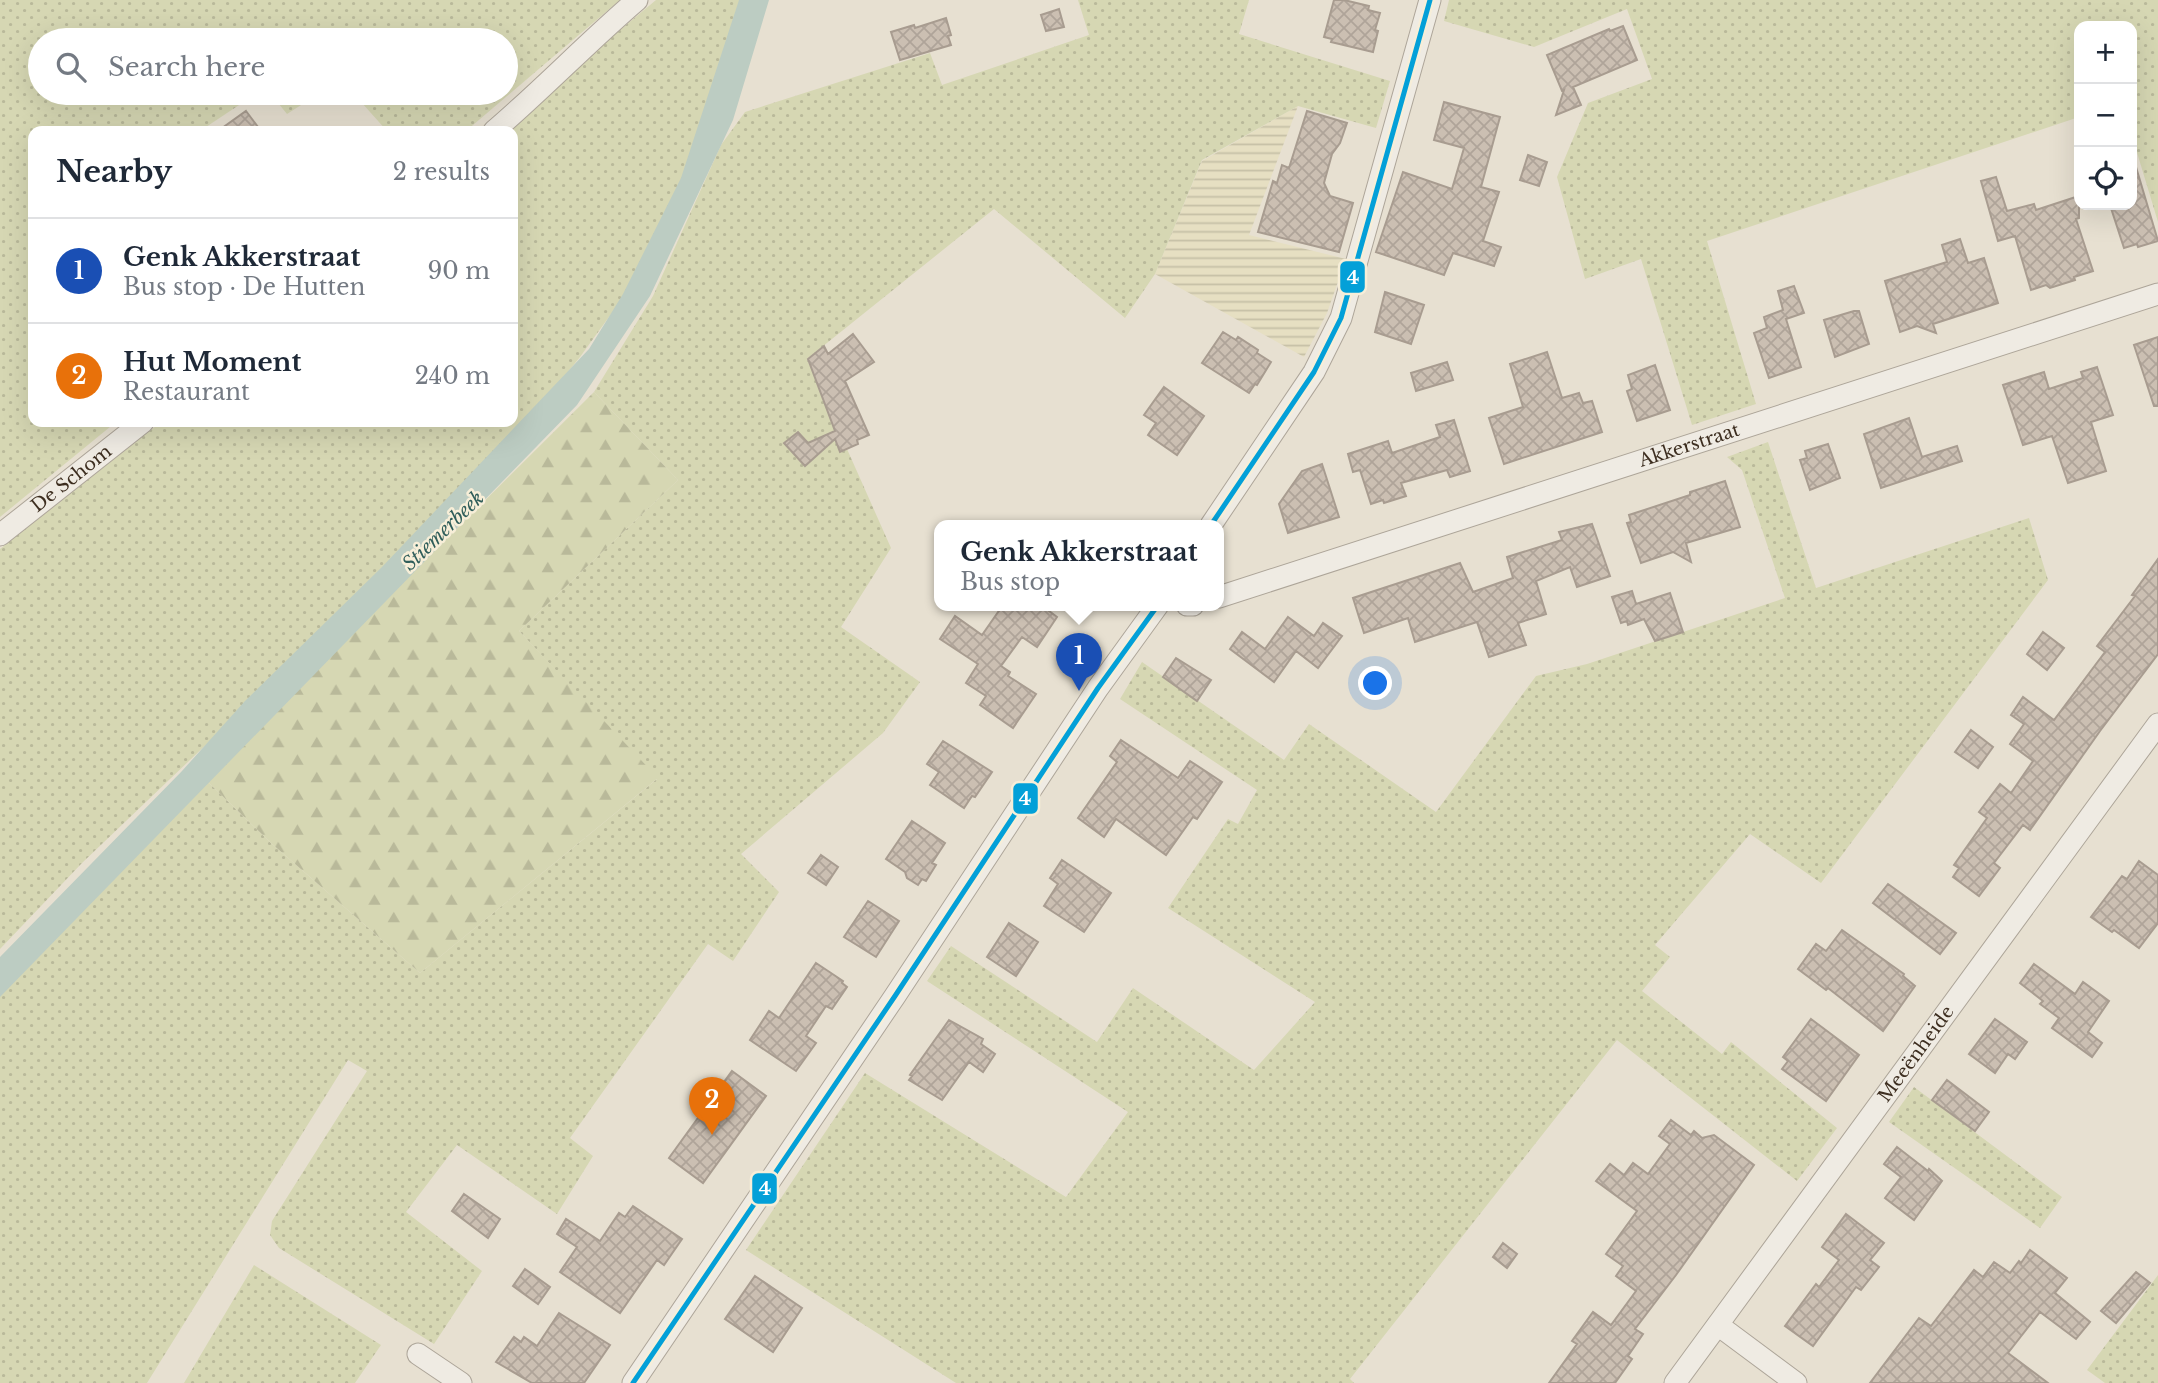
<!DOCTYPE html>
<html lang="en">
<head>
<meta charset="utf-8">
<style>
  body { margin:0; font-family:"Libre Baskerville",serif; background:#f6f6f7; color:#1f2937 }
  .controls { position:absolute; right:21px; top:21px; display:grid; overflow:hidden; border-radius:14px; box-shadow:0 7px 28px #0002 }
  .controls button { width:63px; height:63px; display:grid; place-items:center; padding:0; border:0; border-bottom:2px solid #e0e1e3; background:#fff; color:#1f2937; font:35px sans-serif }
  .you { position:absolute; left:1376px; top:684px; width:24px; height:24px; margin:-18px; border:5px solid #fff; border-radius:50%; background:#1a73e8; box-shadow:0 0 0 10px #1a73e833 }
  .badge { display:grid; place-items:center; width:46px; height:46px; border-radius:50%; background:#db2777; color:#fff; font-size:23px; font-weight:700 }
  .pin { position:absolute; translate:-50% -58px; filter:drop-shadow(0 2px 4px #0008) }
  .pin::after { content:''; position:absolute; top:37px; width:24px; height:21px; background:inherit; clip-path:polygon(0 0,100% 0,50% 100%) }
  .popup { position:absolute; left:934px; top:520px; width:290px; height:91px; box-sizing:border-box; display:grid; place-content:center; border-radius:14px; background:#fff; filter:drop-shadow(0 2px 5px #0005); font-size:23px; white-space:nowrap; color:#747a83 }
  .popup b { font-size:26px; color:#1f2937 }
  .popup::after { content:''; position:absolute; left:50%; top:100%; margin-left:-14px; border:14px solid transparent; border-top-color:#fff }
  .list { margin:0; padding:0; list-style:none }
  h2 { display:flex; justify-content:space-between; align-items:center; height:91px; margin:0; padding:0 28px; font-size:30px }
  h2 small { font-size:23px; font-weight:400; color:#747a83 }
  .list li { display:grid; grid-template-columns:46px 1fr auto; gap:21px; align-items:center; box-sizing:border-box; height:105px; padding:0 28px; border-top:2px solid #e0e1e3 }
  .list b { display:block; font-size:26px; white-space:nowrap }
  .list p { margin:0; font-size:23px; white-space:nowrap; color:#747a83 }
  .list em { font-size:23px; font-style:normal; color:#747a83 }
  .icon { flex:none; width:38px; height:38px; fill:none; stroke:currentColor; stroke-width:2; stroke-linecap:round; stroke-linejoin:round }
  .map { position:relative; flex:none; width:2158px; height:1383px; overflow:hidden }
  .search { position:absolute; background:#fff; box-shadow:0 7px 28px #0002; left:28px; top:28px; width:490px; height:77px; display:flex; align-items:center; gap:18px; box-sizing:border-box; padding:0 24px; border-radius:38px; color:#747a83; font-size:26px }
  .panel { position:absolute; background:#fff; box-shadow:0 7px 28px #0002; left:28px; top:126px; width:490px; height:301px; border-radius:14px }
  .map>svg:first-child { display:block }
  .farmland { fill:url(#farmland-rules) }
  .grass { fill:url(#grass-dots) }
  .forest { fill:url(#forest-firs) }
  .water { fill:#bcccc2 }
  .building { fill:url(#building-cross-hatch); stroke:#a89c90; stroke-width:2 }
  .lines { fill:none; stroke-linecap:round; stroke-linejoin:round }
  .minor-casing { stroke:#ada599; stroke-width:23 }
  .minor { stroke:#efebe3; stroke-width:21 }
  .bus-1-casing { stroke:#f7eed8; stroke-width:10 }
  .bus-1 { stroke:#03a0d8; stroke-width:5 }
  .labels { text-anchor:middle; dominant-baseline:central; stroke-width:5; stroke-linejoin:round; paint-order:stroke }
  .street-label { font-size:18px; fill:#3d2e20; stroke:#f7eed8 }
  .water-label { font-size:19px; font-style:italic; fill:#2f5d5a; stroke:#f7eed8 }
  .line-badge { stroke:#f7eed8; stroke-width:2.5 }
  .badge-label { font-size:19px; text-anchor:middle; font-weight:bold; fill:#fff }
</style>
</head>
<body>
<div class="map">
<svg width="2158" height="1383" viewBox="0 0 2158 1383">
  <defs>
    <pattern id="farmland-rules" width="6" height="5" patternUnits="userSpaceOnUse" patternTransform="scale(1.75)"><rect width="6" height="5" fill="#e6dfc2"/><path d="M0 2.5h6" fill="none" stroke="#c6c0a6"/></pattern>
    <pattern id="grass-dots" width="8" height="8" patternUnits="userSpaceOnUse" patternTransform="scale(1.75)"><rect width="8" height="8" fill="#d6d7b3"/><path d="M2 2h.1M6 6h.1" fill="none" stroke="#b9b99a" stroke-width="1.8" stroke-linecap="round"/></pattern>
    <pattern id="forest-firs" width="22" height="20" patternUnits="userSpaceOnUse" patternTransform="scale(1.75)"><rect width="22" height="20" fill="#d6d7b3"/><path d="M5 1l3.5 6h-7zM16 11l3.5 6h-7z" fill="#b9b99a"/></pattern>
    <pattern id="building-cross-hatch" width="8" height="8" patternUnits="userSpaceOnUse" patternTransform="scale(1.75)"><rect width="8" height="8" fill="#cbbfb2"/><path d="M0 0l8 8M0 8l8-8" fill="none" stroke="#afa499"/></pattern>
  </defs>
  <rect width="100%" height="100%" fill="#e7e0d1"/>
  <path class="farmland" d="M1298,106L1249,235L1346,259L1327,313L1304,357L1155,274L1202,161Z"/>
  <path class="grass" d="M0,0H620L466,131H387L353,93H506V40H40V93H257L200,131H33V422H116L0,517Z
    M656,0H742L726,76L640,274L580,357L533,415L343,614L82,863L0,949V549L161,422H513V131H509L590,55Z
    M1078,0H1249L1239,34L1390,81L1376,128L1298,106L1202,160L1155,274L1125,318L994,209L807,359L891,548L841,627L920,682L883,733L741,854L779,892L733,961L708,944L570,1138L593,1156L557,1214L457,1145L406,1212L482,1271L434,1344L279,1248L270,1235L272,1221L367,1071L348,1060L147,1383H0V985L205,779L271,843L420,973L657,779L519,631L678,480L594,392L653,296L721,145L745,112L930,53L942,85L1089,35Z
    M1449,0H2158V222L2132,136V26H2079V117L1707,241L1756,404L1692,425L1641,259L1585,279L1557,177L1588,103L1652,79L1627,9L1534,47L1444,21Z
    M270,93H320L287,114Z
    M1768,442L1816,588L2029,518L2048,580L1821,883L1750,834L1655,945L1670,957L1642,991L1722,1054L1731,1042L1837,1128L1797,1181L1617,1040L1350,1379L1354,1383H956L746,1250L865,1073L1066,1197L1128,1112L927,981L951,946L1097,1042L1133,988L1254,1070L1315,1002L1168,908L1228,819L1238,824L1257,790L1120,699L1142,662L1284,760L1309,724L1436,812L1536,676L1587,664L1785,598L1742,470L1727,457Z
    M1914,1087L2062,1197L2040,1228L1889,1122Z
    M254,1265L381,1345L355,1383H184Z
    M2158,1275V1383H2105L2087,1370Z"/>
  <path class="forest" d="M594,392L678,480L519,631L658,778L420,973L271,843L205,779Z"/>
  <path class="water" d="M739,0H769L733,120L650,296L577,405L0,997V957L182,771L245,701L382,567L589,349L623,294L681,178Z"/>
  <path class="building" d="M1334,0H1344L1369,6L1368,10L1380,13L1375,30L1378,31L1373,52L1331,42L1332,39L1324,37Z
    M1059,9L1064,27L1046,31L1041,15Z
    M946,18L951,35L948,36L951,45L900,60L891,32L914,25L915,28Z
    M1623,26L1637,60L1573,87L1581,105L1556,115L1564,90L1562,91L1547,55L1609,29L1610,31Z
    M1444,102L1500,117L1481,187L1499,192L1483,241L1501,247L1494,266L1453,253L1444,275L1376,252L1403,172L1452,189L1464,148L1434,140Z
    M246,111L261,131H218Z
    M1307,111L1347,123L1340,143L1332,154L1324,183L1330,196L1353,203L1339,252L1258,232L1273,181L1277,183L1282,165L1289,168Z
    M1528,155L1547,162L1539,186L1520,180Z
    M2136,167L2158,241L2138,247L2137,244L2124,248L2110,205H2132V168Z
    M1996,177L2007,211L2034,204L2036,210L2079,196V218L2076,219L2093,271L2074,277L2075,280L2050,288L2046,285L2031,290L2015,236L1998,241L1981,181Z
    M1960,239L1968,263L1984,258L1998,303L1933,324L1936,333L1917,326L1900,332L1885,281L1947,262L1942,245Z
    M1794,286L1804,313L1786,319L1801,367L1769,378L1754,333L1767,328L1764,317L1783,310L1778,291Z
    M1385,292L1424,305L1411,344L1375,332Z
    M1854,311H1859L1869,344L1835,357L1824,320Z
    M1223,332L1236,340L1238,337L1258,350L1257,353L1271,362L1257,385L1255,384L1249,393L1202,363Z
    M853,334L874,362L845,381L869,435L857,440L858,444L840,452L835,439L805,466L784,443L798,432L808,443L835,431L808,359L824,346L828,354Z
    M2158,337V406H2154L2134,345Z
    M1547,352L1562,398L1579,393L1583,403L1592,401L1602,432L1504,464L1489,418L1523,407L1510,364Z
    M1447,362L1453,380L1416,391L1411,373Z
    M1655,365L1670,410L1637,421L1627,391L1632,389L1628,375Z
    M2097,367L2113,415L2091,422L2106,471L2068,483L2052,436L2023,445L2003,385L2044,372L2049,389L2083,378L2081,372Z
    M1164,387L1204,416L1177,455L1148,435L1156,423L1144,415Z
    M1909,418L1922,457L1957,446L1962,461L1881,488L1864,434Z
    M1454,420L1470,471L1450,477L1447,470L1401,483L1406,496L1384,503L1383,500L1371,504L1360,470L1353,472L1348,454L1388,441L1392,453L1440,437L1436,425Z
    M1828,444L1840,478L1810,490L1800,460L1807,458L1805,451Z
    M1322,464L1339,517L1288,533L1279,504L1302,471Z
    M1725,481L1740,527L1686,543L1691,562L1673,552L1641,563L1627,523L1631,522L1629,515L1690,495V492Z
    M1592,524L1610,576L1577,587L1570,567L1536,581L1546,614L1518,623L1526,645L1489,657L1477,622L1415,642L1408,618L1364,633L1353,598L1460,563L1473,592L1513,578L1507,557L1562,540L1559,532Z
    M2158,559V654L2100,731L2030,830L2023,825L1994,863L2000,868L1979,896L1953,877L1959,868L1954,865L1987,818L1979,812L2000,784L2011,793L2033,761L2010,744L2024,724L2011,715L2023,697L2054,720L2105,652L2097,646L2135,596L2132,595Z
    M1632,591L1636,604L1670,593L1683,632L1655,641L1644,619L1628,625L1627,621L1621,623L1612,597Z
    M1003,605H1041L1057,617L1037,647L1022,637L1001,666L1010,672L1008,676L1036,694L1013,728L980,705L986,696L966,683L978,664L940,639L955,616L982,635Z
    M1288,617L1314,636L1323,623L1342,636L1318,668L1296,651L1274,682L1230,649L1242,632L1265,649Z
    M2043,632L2064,648L2047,670L2027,654Z
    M1176,658L1211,680L1197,701L1163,677Z
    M1971,730L1993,747L1978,768L1955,752Z
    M1121,740L1178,778L1190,761L1222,782L1197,819L1193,817L1166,855L1116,819L1104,837L1078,818L1117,762L1110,756Z
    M943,741L992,772L975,797L972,796L964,808L930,785L939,772L927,764Z
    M912,821L945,843L932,863L936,865L926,881L922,879L918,885L907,878L905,872L886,859Z
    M821,855L838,867L826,885L808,873Z
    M1062,860L1111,893L1084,932L1044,906L1058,884L1050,878Z
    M2139,861L2158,875V923L2139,948L2114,930L2112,932L2091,917L2122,876L2127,879Z
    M1888,884L1956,933L1940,954L1873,903Z
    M868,901L899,921L876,957L844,937Z
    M1009,923L1038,942L1016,976L987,957Z
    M1842,930L1904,974L1903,976L1915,986L1883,1031L1828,988L1826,990L1798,969L1816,944L1826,951Z
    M816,963L843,981L842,983L847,987L832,1009L826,1006L806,1036L816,1043L796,1071L750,1040L769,1011L779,1018Z
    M2034,964L2075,994L2083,982L2109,1001L2088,1032L2102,1043L2092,1057L2052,1028L2059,1018L2040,1004L2043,1001L2020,983Z
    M1811,1019L1859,1055L1826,1101L1782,1069L1788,1061L1783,1057Z
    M1995,1019L2027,1042L2015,1059L2008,1054L1995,1073L1969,1054Z
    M949,1020L983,1039L981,1044L995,1054L983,1072L969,1062L942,1100L909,1080L912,1076L910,1075Z
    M732,1071L766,1096L703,1183L669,1158Z
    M1947,1080L1989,1112L1975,1131L1932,1100Z
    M1671,1120L1691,1135L1694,1131L1702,1138L1714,1135L1754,1165L1676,1275L1635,1329L1643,1334L1628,1356L1632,1359L1615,1383H1549L1577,1344L1572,1341L1593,1312L1611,1325L1636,1291L1616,1276L1623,1266L1606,1254L1637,1211L1596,1181L1610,1164L1624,1175L1633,1163L1648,1174L1670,1144L1659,1136Z
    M1897,1147L1928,1171L1929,1169L1942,1181L1914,1220L1885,1198L1901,1177L1884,1164Z
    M464,1194L500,1219L488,1238L452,1211Z
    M633,1206L682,1239L664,1265L657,1260L620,1313L560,1272L577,1247L557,1234L566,1219L600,1241L619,1213L625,1217Z
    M1846,1214L1884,1243L1870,1260L1879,1267L1861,1290L1856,1287L1813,1346L1785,1326L1816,1284L1819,1287L1839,1260L1822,1247Z
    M1503,1243L1517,1254L1507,1268L1493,1257Z
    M2030,1250L2067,1278L2055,1293L2090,1322L2076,1339L2040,1312L2008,1353L2048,1383H1870L1919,1318L1931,1326L1974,1270L1983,1277L1994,1262L2010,1273L2019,1261L2021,1263Z
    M525,1269L550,1287L538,1304L513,1286Z
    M2136,1272L2150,1283L2116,1323L2101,1311Z
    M755,1276L802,1308L773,1352L725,1319Z
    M559,1313L610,1345L584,1383H532L496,1362L514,1337L521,1342L524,1337L537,1346Z"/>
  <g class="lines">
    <g class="minor-casing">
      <g id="minor">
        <path d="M494,131C543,89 588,42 637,0"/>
        <path d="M1211,525L1314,372L1341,318L1430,0"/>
        <path id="s1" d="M0,535L143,422"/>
        <path id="s2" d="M1219,597L2158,294"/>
        <path d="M1187,605H1193"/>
        <path d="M1718,1325L1796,1383"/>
        <path d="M418,1354L461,1383"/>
        <path d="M633,1383L895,996L1098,688L1158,605"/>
        <path id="s3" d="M1675,1383L2158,724"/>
      </g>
    </g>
    <use href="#minor" class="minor"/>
    <g class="bus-1-casing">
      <path id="bus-1" d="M1211,525L1314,372L1341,318L1430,0
        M633,1383L895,996L1098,688L1158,605"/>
    </g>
    <use href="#bus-1" class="bus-1"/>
  </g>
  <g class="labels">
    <g class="street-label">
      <text stroke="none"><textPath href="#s2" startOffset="494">Akkerstraat</textPath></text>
      <text stroke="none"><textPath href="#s1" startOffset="91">De Schom</textPath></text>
      <text stroke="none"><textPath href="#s3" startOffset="408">Meeënheide</textPath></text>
    </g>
    <g class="water-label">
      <text transform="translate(443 531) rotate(-44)">Stiemerbeek</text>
    </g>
  </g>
  <g class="line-badge">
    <rect x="1339" y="260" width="27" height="34" rx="7" fill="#03a0d8"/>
    <rect x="1012" y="782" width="27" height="33" rx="7" fill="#03a0d8"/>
    <rect x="751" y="1172" width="27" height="33" rx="7" fill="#03a0d8"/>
  </g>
  <g class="badge-label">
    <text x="1353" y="284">4</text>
    <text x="1025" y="805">4</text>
    <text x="765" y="1195">4</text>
  </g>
</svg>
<div class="controls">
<button>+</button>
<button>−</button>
<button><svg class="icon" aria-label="locate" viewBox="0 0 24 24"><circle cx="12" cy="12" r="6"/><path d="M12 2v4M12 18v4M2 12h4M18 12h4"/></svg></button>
</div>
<div class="you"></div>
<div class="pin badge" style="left:1079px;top:691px;background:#1a4fb4">1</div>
<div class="popup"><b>Genk Akkerstraat</b>Bus stop</div>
<div class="pin badge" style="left:712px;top:1135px;background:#e8710a">2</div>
<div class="search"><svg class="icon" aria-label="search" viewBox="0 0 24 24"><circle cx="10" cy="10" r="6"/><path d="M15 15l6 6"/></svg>Search here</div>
<section class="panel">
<h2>Nearby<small>2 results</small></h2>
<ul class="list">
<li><span class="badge" style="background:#1a4fb4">1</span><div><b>Genk Akkerstraat</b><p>Bus stop · De Hutten</p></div><em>90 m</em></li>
<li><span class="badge" style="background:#e8710a">2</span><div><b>Hut Moment</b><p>Restaurant</p></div><em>240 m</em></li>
</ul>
</section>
</div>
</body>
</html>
